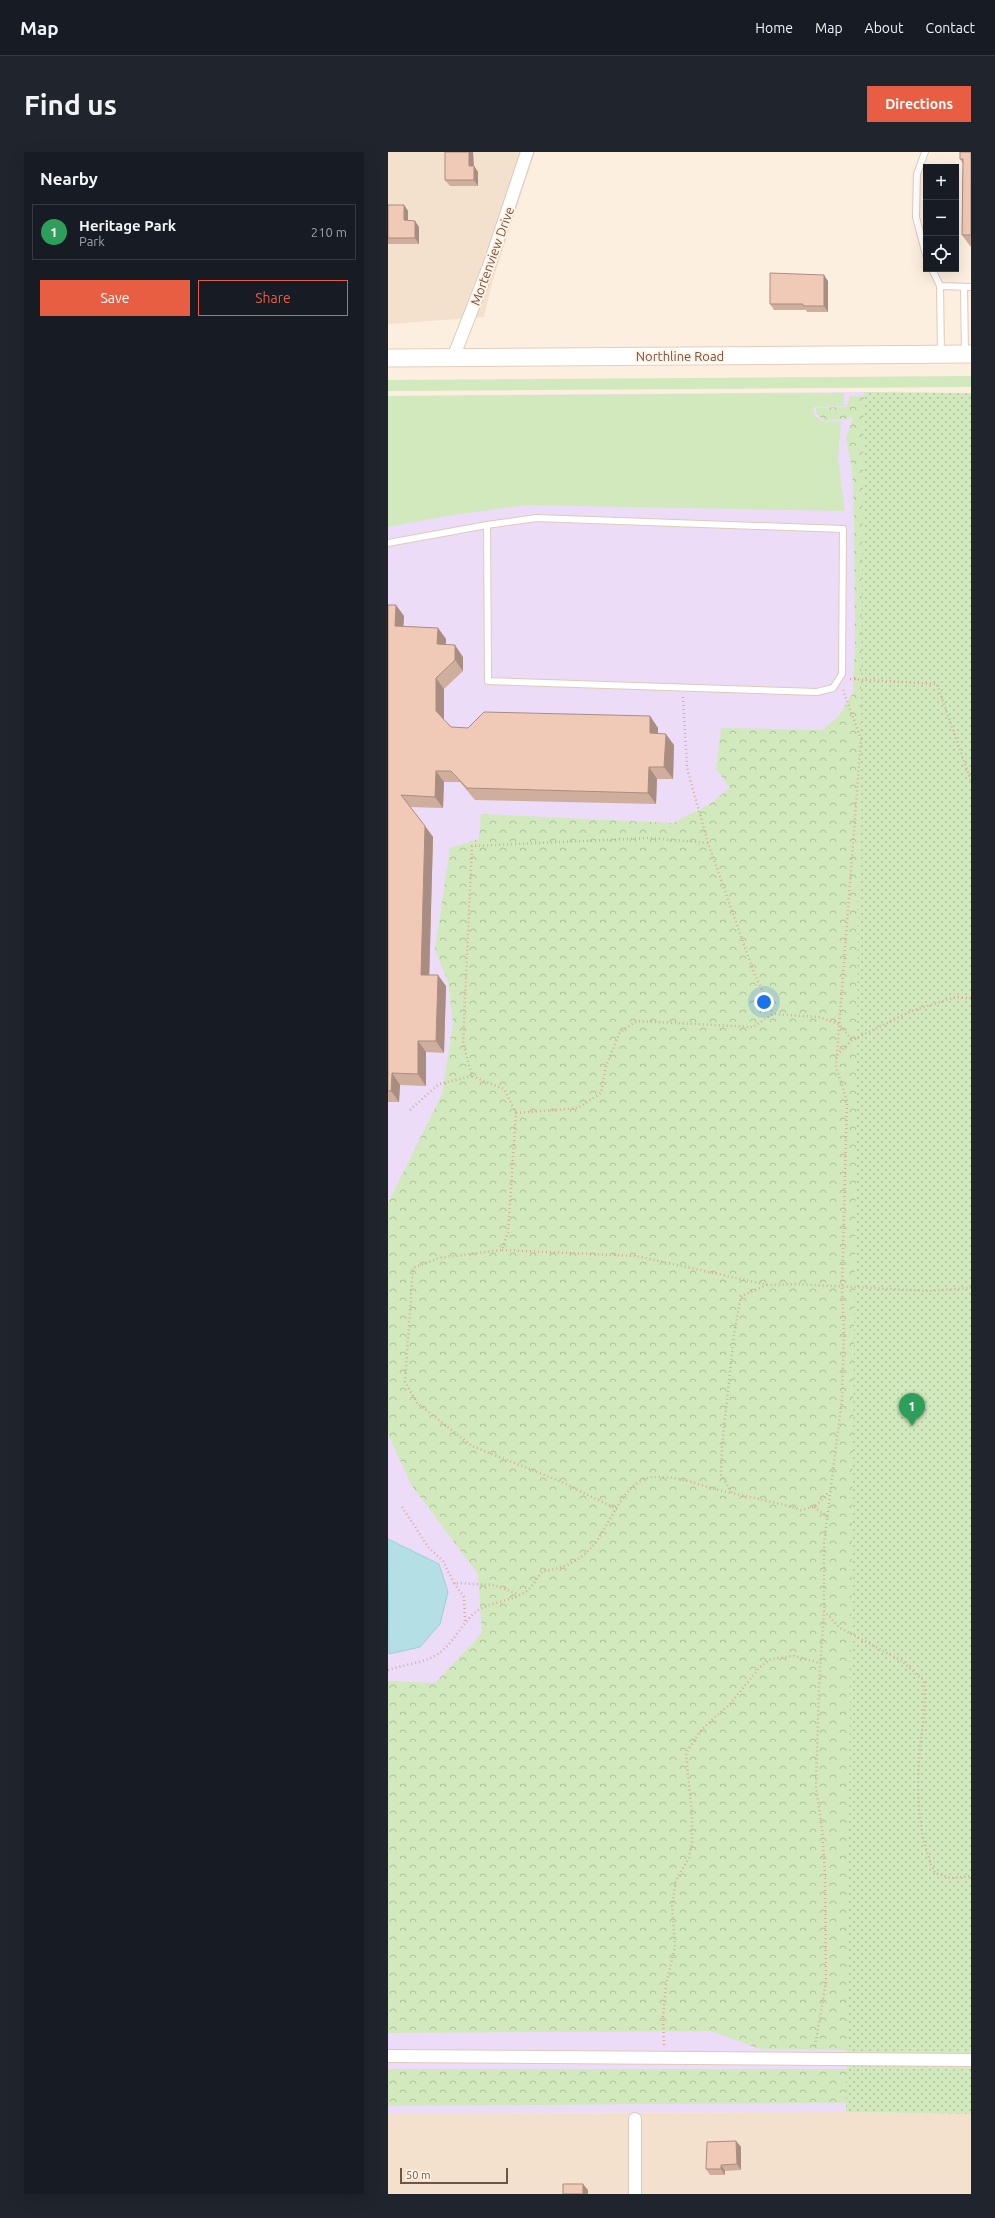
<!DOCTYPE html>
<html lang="en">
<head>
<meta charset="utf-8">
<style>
  body { margin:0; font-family:Ubuntu,sans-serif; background:#20242c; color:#f1f3f6 }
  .controls { position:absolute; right:12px; top:12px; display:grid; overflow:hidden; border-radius:0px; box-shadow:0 4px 16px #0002 }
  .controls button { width:36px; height:36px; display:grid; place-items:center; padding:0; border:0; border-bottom:1px solid #363941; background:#171b24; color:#f1f3f6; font:20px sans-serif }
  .scale { position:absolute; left:12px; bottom:10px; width:108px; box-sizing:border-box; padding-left:4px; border:2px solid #725447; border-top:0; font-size:11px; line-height:14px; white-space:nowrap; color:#725447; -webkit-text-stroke:3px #fff3e5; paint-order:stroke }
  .you { position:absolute; left:376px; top:850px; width:14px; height:14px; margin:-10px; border:3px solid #fff; border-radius:50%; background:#1a73e8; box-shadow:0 0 0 6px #1a73e833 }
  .badge { display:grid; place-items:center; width:26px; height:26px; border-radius:50%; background:#e75e43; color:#fff; font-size:13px; font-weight:700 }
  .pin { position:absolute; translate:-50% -33px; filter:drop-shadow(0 1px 2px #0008) }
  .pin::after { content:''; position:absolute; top:21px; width:14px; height:12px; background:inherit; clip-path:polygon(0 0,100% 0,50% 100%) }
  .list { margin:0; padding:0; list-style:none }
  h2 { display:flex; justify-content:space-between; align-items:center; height:52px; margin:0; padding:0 16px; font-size:17px }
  h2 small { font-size:13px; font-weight:400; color:#9ea1a6 }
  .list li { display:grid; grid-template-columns:26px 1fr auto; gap:12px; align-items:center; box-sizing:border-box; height:56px; margin:0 8px 8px; padding:0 8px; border:1px solid #363941; border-radius:0px }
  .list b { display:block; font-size:15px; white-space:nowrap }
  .list p { margin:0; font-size:13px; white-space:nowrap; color:#9ea1a6 }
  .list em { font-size:13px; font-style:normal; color:#9ea1a6 }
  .actions { display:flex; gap:8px; padding:12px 16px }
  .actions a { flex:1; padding:9px 0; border:1px solid #e75e43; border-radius:0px; text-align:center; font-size:14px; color:#e75e43 }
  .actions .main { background:#e75e43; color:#fff }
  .icon { flex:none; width:22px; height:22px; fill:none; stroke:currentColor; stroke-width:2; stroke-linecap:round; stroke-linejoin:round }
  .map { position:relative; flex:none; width:583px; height:2042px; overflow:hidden; border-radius:0px }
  header { display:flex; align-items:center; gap:24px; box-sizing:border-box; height:56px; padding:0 20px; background:#171b24; border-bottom:1px solid #363941 }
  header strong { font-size:19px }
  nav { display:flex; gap:22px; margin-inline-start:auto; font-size:14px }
  .intro { display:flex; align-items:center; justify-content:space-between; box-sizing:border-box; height:96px; padding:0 24px }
  h1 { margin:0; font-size:28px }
  .button { padding:10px 18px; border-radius:0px; background:#e75e43; color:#fff; font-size:14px; font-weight:700 }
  main { display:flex; gap:24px; padding:0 24px }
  aside { flex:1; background:#171b24; border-radius:0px; box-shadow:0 4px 16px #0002 }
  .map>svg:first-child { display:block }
  .residential { fill:#f3e0cd }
  .education { fill:#ecdcf8 }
  .grass { fill:#d2e9be }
  .forest { fill:url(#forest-crowns) }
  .park { fill:url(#park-dots) }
  .water { fill:#b4e0e5; stroke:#9ad1d6 }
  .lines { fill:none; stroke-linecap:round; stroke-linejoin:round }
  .lane-casing { stroke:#e0cabb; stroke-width:8 }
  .street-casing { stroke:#e0cabb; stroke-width:14 }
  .secondary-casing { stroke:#e7cdbb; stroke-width:19 }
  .path { stroke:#d5ae9a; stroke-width:2.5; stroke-dasharray:1 3; stroke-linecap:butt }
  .lane { stroke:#fff; stroke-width:6 }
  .street { stroke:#fff; stroke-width:12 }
  .secondary { stroke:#fff; stroke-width:17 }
  .wall { fill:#cfae9d }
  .shaded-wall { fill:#a98d80 }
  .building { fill:#f1cab7; stroke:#a98d80 }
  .labels { text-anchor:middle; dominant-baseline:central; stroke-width:4; stroke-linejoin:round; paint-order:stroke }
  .street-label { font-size:13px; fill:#725447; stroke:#fff3e5 }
</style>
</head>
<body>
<header>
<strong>Map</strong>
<nav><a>Home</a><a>Map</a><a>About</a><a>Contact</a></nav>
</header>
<div class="intro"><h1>Find us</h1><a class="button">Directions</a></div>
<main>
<aside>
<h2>Nearby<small></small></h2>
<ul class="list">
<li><span class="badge" style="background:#2e9e5b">1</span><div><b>Heritage Park</b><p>Park</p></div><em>210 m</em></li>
</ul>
<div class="actions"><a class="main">Save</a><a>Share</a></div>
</aside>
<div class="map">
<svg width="583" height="2042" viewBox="0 0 583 2042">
  <defs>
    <pattern id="forest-crowns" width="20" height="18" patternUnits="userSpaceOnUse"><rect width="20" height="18" fill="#d2e9be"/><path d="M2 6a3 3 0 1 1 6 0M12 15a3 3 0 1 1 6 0" fill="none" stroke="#afbf9c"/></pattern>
    <pattern id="park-dots" width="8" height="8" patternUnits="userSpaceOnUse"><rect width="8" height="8" fill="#d2e9be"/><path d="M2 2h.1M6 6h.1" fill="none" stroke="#afbf9c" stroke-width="1.8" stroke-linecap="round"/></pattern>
  </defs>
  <rect width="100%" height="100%" fill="#fcefdf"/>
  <path class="residential" d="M0,0H147L105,127L96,165L0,172Z
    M458,1960L583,1962V2042H0V1961Z"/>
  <path class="education" d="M476,240L458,1960L0,1961V244Z"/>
  <path class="grass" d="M583,224V235L0,239V228Z
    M456,241V254L425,255L427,264L435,270L453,269L450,306L457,359L139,353L65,363L0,375V244Z"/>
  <path class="forest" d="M462,244L581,250L583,1900L372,1897L323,1879L0,1881V1529L47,1531L94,1481L90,1422L24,1334L0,1282V1051L54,942L65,871L60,830L47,797L62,696L91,687L93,662L285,671L322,652L342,636L328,617L333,576L435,578L452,562L465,541L467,490L466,367L464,316L458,286L465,266L436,269L429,262L428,256L458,255Z
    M0,1917H583V1940L553,1950L0,1954Z"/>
  <path class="park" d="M476,240L583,241V1962L458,1960Z"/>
  <path class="water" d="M0,1387L51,1412L60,1440L52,1472L32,1495L1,1502Z"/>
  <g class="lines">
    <g class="lane-casing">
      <path id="lane" d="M537,0L529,22L528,65L538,103
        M544,117L552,134L583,135
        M552,134L553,202
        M576,135L577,202
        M0,391L99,373L148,366L455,377L454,522L445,536L429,540L100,529L99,373"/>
    </g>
    <g class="street-casing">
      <path id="street" d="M65,206L101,114L139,0
        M0,1904L583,1908
        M247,1967V2042"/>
    </g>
    <g class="secondary-casing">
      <path id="secondary" d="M0,206L583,202"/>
    </g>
    <path class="path" d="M462,527L549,532L583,629
      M295,545L299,616L320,691L366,821L385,862
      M449,903L464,888L524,859L568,845L583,846
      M22,958L51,932L84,924
      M128,961L190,956L213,941L218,914L232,880L249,869L365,875L385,862L431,865L451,872L464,888
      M114,1098L248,1104L380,1133L408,1132L539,1139L583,1136
      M379,1133L353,1144L346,1183L334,1294L333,1323L344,1341L393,1352L413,1358L426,1355L441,1340
      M14,1355L41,1396L55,1409L66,1431
      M426,1355L440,1365
      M229,1357L169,1328L84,1294L29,1251L17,1230L25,1116L51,1106L114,1098L120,1080L128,961L116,937L84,924L75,891L84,694L261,686L320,691
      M436,1459L452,1476L514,1509L536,1529C538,1552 536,1564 533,1587C528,1632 528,1680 547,1721L562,1726L583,1724
      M77,1469L76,1445L66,1431L106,1433L130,1442
      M0,1518C17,1512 41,1511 55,1498C69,1486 77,1465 94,1456C109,1449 127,1448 140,1438C145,1434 150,1424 155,1419C174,1417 190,1410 203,1396C222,1376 235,1326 266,1325C293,1323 319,1337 344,1341
      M276,1893L275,1864L278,1833L287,1795L284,1753L288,1728L301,1706L304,1691V1664L298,1601L314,1577L342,1552L372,1515L383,1507L406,1504L432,1511
      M427,1894L438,1830L437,1722L434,1677L428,1635L431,1533L436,1459V1391L454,1247L456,1180L454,1135L459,949L448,915L473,587L455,538"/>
    <use href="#lane" class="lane"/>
    <use href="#street" class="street"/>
    <use href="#secondary" class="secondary"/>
  </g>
  <path class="wall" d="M85,0L86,14L90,20V34H62L57,28Z
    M583,0V94H582L574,83L575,12L572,7Z
    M0,53H16L20,59V68L27,69L31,75V92H0Z
    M440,129V160H419L418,158H386L382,152Z
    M0,453L16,464L15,474L50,476L58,487L57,493L75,505V519L56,537V568L63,575L80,576L262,564L270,576V581L286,593L285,627H269L268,652L87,648L72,630H56L55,656L22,655L37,674L45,685L41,823L58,834L56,901L38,900V934L12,933L11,950H0Z
    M348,1989L353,1995V2018L337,2019V2023H322L318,2017Z"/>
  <path class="shaded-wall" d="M81,0H85L86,20L81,14Z
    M86,14L90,20V34L86,28Z
    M16,53L20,59V74L16,68Z
    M27,69L31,75V92L27,86Z
    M436,123L440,129V160L436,154Z
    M8,453L16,464L15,486L7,474Z
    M50,476L58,487L57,504L49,492Z
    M67,493L75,505V519L67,508Z
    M48,526L56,537V571L48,559Z
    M262,564L270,576V592L262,581Z
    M278,582L286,593L285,627L276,615Z
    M261,615L269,627L268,652L260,641Z
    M48,619L56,630L55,656L47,645Z
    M37,674L45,685L41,834L33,823Z
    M50,823L58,834L56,901L48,889Z
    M30,889L38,900V934L30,922Z
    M4,921L12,933L11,950L3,939Z
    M348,1989L353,1995V2018L349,2012Z
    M333,2013L337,2019V2023L333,2017Z
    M195,2032L200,2038V2042H195Z"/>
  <path class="building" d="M57,0H81V14H86V28H57Z
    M572,0H583V83H574L575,7H572Z
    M0,53H16V68L27,69V86H0Z
    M382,121L436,123V154H415V152H382Z
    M0,453H8L7,474L50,476L49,492L67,493V508L48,526V559L63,575L80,576L96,560L262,564V581L278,582L276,615H261L260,641L79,636L63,619H48L47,645L13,643L37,674L33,823H50L48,889H30V922L4,921L3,939H0Z
    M348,1989L349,2012L333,2013V2017H318L319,1990Z
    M175,2032H195V2042H175Z"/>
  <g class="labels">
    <g class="street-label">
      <text transform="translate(104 104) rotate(-70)">Mortenview Drive</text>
      <text x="292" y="204">Northline Road</text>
    </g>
  </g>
</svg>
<div class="controls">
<button>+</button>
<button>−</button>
<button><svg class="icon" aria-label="locate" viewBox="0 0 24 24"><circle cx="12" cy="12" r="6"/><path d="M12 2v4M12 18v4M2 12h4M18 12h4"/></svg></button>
</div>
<div class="scale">50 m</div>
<div class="you"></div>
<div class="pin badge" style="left:524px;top:1274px;background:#2e9e5b">1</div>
</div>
</main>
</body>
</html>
